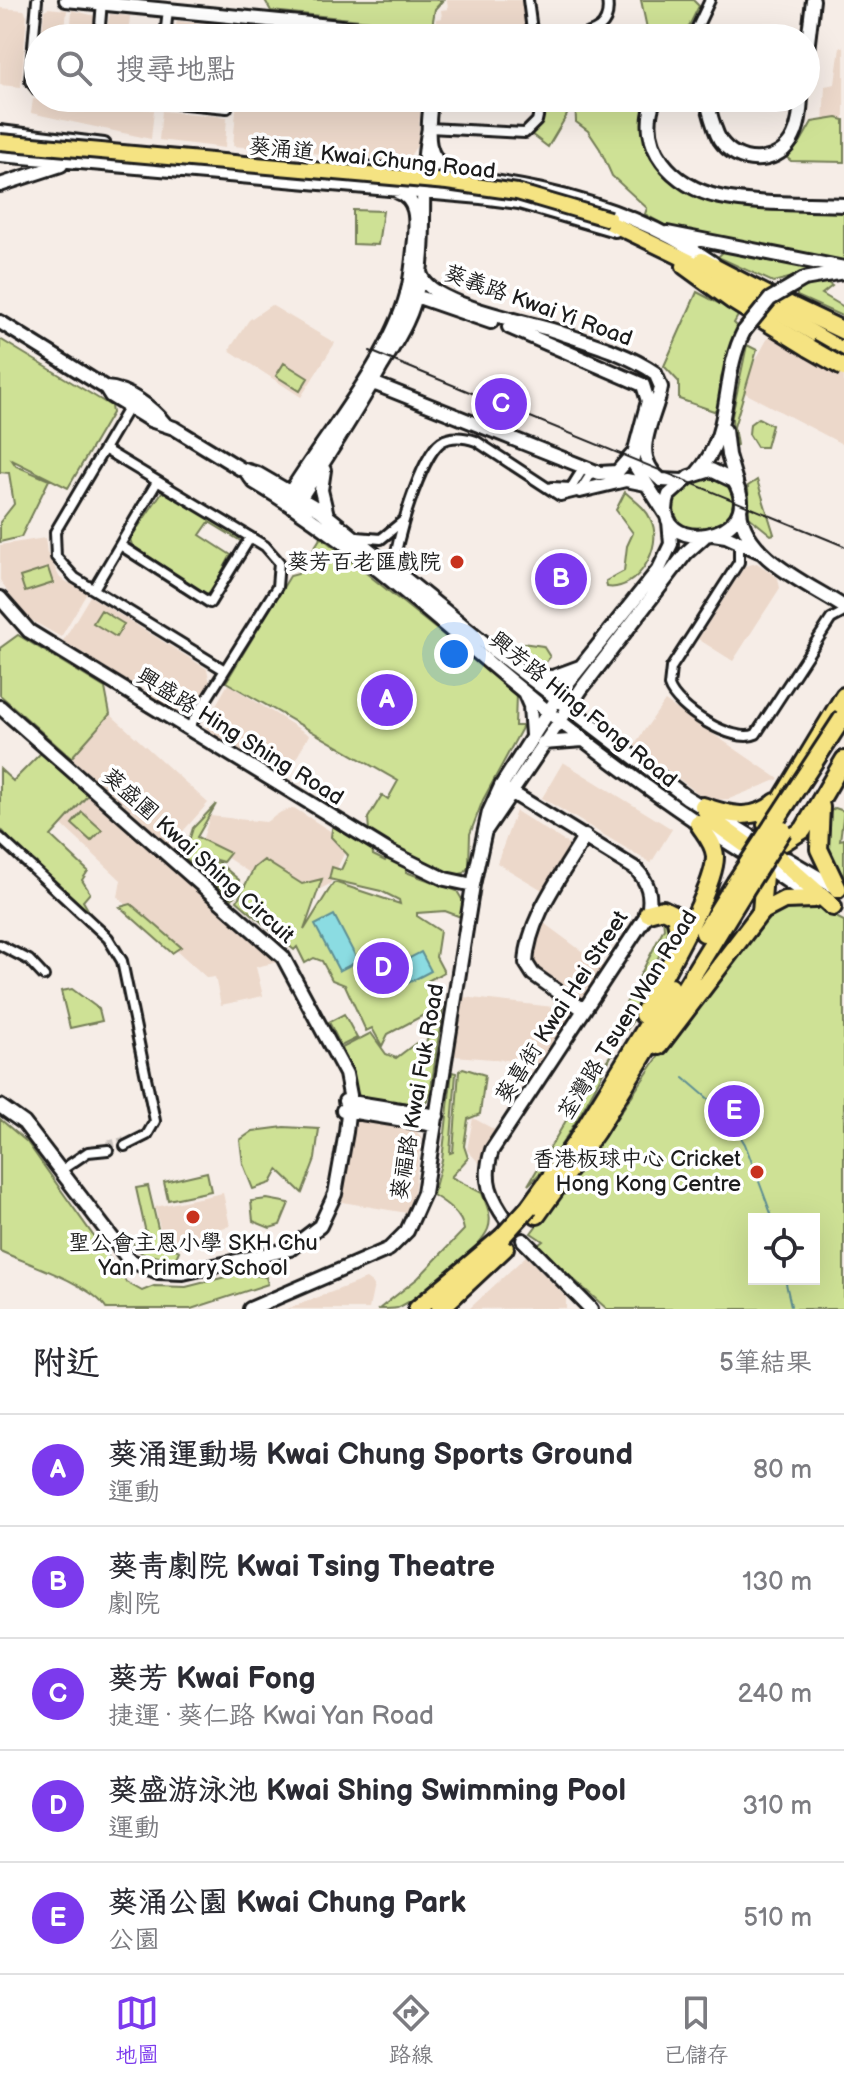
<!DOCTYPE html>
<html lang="zh-TW">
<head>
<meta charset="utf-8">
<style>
  body { margin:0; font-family:"Balsamiq Sans","LXGW WenKai TC",sans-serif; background:#f7f7f7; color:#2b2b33 }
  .controls { position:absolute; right:24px; bottom:24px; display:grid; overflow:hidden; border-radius:0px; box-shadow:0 8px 32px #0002 }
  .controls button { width:72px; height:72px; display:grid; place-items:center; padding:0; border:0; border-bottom:2px solid #e1e1e2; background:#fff; color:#2b2b33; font:40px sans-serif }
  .you { position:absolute; left:454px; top:654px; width:28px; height:28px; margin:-20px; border:6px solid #fff; border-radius:50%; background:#1a73e8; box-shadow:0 0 0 12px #1a73e833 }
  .badge { display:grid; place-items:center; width:52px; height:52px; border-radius:50%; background:#7c3aed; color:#fff; font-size:26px; font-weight:700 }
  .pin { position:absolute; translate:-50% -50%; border:4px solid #fff; box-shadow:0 2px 8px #0006 }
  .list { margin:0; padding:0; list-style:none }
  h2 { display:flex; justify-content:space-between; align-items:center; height:104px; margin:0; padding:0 32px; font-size:34px }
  h2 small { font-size:26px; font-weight:400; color:#7c7c81 }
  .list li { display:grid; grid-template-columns:52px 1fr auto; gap:24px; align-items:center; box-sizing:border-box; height:112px; padding:0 32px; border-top:2px solid #e1e1e2 }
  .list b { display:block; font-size:30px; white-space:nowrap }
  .list p { margin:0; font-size:26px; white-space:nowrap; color:#7c7c81 }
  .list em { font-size:26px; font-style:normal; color:#7c7c81 }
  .icon { flex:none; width:44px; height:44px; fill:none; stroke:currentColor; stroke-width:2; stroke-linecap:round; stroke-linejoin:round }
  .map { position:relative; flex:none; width:844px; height:1309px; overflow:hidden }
  .search { position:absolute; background:#fff; box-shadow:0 8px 32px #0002; left:24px; right:24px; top:24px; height:88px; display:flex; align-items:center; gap:20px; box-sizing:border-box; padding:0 28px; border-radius:44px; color:#7c7c81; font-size:30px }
  .sheet { height:664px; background:#fff }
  nav { display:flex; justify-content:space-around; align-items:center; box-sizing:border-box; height:112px; border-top:2px solid #e1e1e2; background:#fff; font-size:22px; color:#7c7c81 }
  nav a { display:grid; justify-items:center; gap:4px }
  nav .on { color:#7c3aed }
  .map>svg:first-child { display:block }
  .built { fill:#ecd8ca }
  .green { fill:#cee195; stroke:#757e58; stroke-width:2; fill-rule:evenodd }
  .water { fill:#8bdce2; stroke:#5f8f93; stroke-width:2 }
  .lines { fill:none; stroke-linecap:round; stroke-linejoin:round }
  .stream { stroke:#5f8f93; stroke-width:2 }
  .street-tunnel { stroke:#cac3be; stroke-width:8; stroke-dasharray:8 4; stroke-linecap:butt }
  .street-casing { stroke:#1c1c1c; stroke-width:14 }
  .secondary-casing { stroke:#1c1c1c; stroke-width:18 }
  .primary-casing { stroke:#1c1c1c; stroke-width:20 }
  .highway-casing { stroke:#1c1c1c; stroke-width:22 }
  .street { stroke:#fff; stroke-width:8 }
  .secondary { stroke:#fff; stroke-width:12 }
  .primary { stroke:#f5e382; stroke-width:14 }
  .highway { stroke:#f5e382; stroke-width:16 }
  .rail { stroke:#1c1c1c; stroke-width:2 }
  .secondary-bridge-casing { stroke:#1c1c1c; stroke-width:18; stroke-linecap:butt }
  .primary-bridge-casing { stroke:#1c1c1c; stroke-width:20; stroke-linecap:butt }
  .highway-bridge-casing { stroke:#1c1c1c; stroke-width:22; stroke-linecap:butt }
  .secondary-bridge { stroke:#fff; stroke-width:12 }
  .primary-bridge { stroke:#f5e382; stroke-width:14 }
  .highway-bridge { stroke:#f5e382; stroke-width:16 }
  .poi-dot { fill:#c8321e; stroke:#fff; stroke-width:3 }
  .labels { text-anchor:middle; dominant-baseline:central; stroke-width:7; stroke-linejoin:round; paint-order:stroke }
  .street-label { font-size:22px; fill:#1c1c1c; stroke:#fff }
  .poi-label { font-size:22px; fill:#1c1c1c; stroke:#fff; text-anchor:end }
</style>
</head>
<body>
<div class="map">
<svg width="844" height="1309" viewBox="0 0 844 1309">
  <rect width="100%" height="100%" fill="#f6ede7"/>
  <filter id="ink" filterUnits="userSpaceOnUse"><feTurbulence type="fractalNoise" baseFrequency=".0125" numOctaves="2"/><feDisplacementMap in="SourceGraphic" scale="16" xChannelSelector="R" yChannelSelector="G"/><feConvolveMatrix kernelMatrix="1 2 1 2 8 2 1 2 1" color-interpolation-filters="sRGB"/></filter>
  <g filter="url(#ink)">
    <path class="built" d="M447,0H522L528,38H433L436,19L442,18L441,10L448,9Z
      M0,8L24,10L27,15L21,87L0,85Z
      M48,8L67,10L64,38H42L44,10Z
      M72,10L95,16L93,38H70Z
      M110,14L130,16L128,36H125L128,38H105Z
      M177,21L209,24L208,33L210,24L244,27L243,38H173Z
      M250,28L336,36L355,38H249Z
      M840,47L844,48V128L823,125L825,86L835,84Z
      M237,98H421L418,144L410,156L396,161L233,146Z
      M33,99L154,110L151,139L31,113Z
      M162,111L227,117L225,148L159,140Z
      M271,305L335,343L301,397L229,350L249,320Z
      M769,336L844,376V445L739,390Z
      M45,538L47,553L60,578L87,593L61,637L22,615L0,580V545Z
      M757,563L778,578L780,588L733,661L698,639L745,566Z
      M90,596L207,669L210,683L191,713H182L159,701L146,693L149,687L142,683L138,688L63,641Z
      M228,684L309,735L285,779L207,731L205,724Z
      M665,701L779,779L729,799L710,800L699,794L634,745Z
      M110,714L208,803L170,846L71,758Z
      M563,762L672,829L651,863L542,798Z
      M90,794L278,962L256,967L263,996L221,1005L215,977L207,978L118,897L121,880L62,825Z
      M294,808L349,843L330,884L308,895L253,875L202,841L210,816L266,822L281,812Z
      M516,811L570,845L544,891L497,863Z
      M541,921L606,969L584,1001L570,998L538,974L532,963Z
      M463,997L572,1009L573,1018L543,1063L454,1056Z
      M473,1118L497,1131L480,1164L467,1150Z
      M359,1119L414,1128L421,1137L414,1192L407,1213L342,1202L352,1126Z
      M223,1193L230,1226L205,1232L189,1243L170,1246L163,1241L155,1207Z
      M526,1256L566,1297V1308L469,1309Z
      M366,1279L374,1285L369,1309H287Z"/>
    <path class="green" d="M265,0H443L435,9L430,38H416L381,22L271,11Z
      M641,0H693L699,6L683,38H649Z
      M534,98L537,109L544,115L554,109V98L571,101L564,106L567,115L548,147L531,134Z
      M575,98H645C634,150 661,190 715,201C750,209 806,206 844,208V262L808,269L832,286L822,294L844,307V317L797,296V276L773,282L718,257L723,252L691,240L645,214L647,208L612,176L600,149L588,131L576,122Z
      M837,118L844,120V162L791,161L786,157L800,143L812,122Z
      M353,210L383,211L378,245L353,244Z
      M697,292L739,314L734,323L739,328L722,375L718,407L714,411L679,399V382L664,366Z
      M0,339L111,406L112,413L68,488L12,460L16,466L49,480L21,537L0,542V522L14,504L9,473L0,472Z
      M747,345L757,350L734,427L737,445L733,447L732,416Z
      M284,363L308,378L300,391L276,376Z
      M758,418L772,425L766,447H757L749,434L750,424Z
      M707,476L727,482L735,496L730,516C715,532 699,532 680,525L671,505L676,494Z
      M757,480L774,534L771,535L749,517L748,486Z
      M164,489L238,535L239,540L209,522L200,535L231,555L211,592L205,594L132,545L130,539Z
      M625,492C634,500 646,508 651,520C664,547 637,592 607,587L606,581L624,571L627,546L633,533L616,510Z
      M321,537L516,693L515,726H523L483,800L470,834L469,866L464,873C435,882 394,845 369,831L368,818L382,795L388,799L398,781L226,682L290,576L298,574Z
      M48,568L53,583L25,592L20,577Z
      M101,610L124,624L116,637L93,623Z
      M18,635L105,688L110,714L71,758L0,695V648Z
      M522,643L543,646L550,657L538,672L511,655Z
      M42,752L89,794L51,836L88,871L82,880L90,893L83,901L90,913L34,865L37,863L31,858L30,862L0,828V769L13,781Z
      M216,804L197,837L230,853L223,862L213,859L197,868L184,857L193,828Z
      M835,808L844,811L840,840L844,839V887L824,841V816Z
      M82,812L102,830L91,841L72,824Z
      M333,822L372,845L373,855L385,861L388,856L406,863V872L457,891L463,901L461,917L445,911L417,913V916L440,931L436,957L444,972L424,983L435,1009L388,1034L382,1046L372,1028L366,1031L345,985L332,980L322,961L314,958L305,963L297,947L294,950L237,901L254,868L264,860L302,884L322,879L304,930L334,882L400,904L399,900L381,891L329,879L332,867L341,870L348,855L331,837Z
      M218,862L239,880L238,891L232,899L199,871L209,863Z
      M131,904L181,947L172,953L120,907Z
      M819,904L833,907L834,916L844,921V1309H607L544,1253L538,1245L543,1241L531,1233L608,1131L675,1032L777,906L817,909ZM754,1219H814V1279H754Z
      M663,919L669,927C656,959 641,1025 613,1044L607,1041L664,928Z
      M72,989L99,1009L102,1021L70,1028L61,991Z
      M440,1007L443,1008L430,1095L424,1105L363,1098L358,1094L342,1048L371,1033L386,1054L396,1058L416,1043L425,1045Z
      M344,1014L357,1038L341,1046L329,1022Z
      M613,1052C596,1088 558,1159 528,1185L584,1090Z
      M463,1068L485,1075L480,1114L468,1119L464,1146L468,1158L451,1177L482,1193C486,1205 493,1216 488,1229C480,1249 418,1299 397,1308C392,1309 384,1309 379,1309L418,1278L464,1230C462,1214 446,1203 433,1195L442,1160L452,1072L456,1073L450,1153L453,1152L459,1071Z
      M0,1119L27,1142L126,1282L142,1291L154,1286L186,1287L241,1273L266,1277L268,1284L191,1309H107C92,1284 28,1264 0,1251Z
      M284,1127L319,1129L315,1159L302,1193L278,1170L271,1183L253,1189L243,1164L240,1140L253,1131Z
      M207,1172L211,1191L168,1200L164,1182Z
      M148,1186L161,1241L179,1251L175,1260L143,1254L133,1246L137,1237L146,1233L136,1188Z
      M267,1199L289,1203L280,1225L270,1228L253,1221L251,1201Z"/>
    <path class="water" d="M334,915L358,961L339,971L315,925Z
      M421,952L431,971L385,995L375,976Z"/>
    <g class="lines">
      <path class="stream" d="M416,31L425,38
        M684,1078L719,1108
        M725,1112L745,1144L773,1219
        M785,1279L791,1306"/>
      <path class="street-tunnel" d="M107,1145L124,1141"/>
      <g class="street-casing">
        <path id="street" d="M37,0L30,81L38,91
          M528,0L533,38
          M99,38L102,1
          M165,38L168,9
          M571,38C594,33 612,28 607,0
          M692,38L710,0
          M121,98L227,108
          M429,128L525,133L537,121L542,98
          M130,405L55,532L56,557L75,578L223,669
          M104,449L265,546L279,562L277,587L188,729
          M552,487L571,488L584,467
          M357,537L381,539L403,521
          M739,543V562L671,668L669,686C676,708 734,745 756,734L831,619L844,612
          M120,545L210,603L250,538
          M394,569C394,545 421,456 441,442C452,435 464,437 476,441L560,496L580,491L593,471
          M94,589L157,482
          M0,838L108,938L122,961L155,1121L147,1135L125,1146
          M0,945L29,960L44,976
          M60,1171L88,1152L108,1150"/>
      </g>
      <g class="secondary-casing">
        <path id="secondary" d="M66,0L381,31L402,38
          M806,59L813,0
          M431,98C429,127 421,155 450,172
          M655,98C635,146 673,187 720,197C759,205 804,203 844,205
          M706,98C710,112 713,128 720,140C737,165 775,166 791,141C799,128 800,113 801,98
          M0,132L104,145
          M0,155L481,197L519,202L615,230
          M353,167C479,177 607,188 713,263
          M0,185L61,165
          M667,233L844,268
          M420,272C425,304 524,321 552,330C584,341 627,353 655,373L661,387C656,419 628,454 661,480L683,481
          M804,279L844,272
          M407,293L491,322
          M0,322L106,388L111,396L150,420L174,428L241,469L258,474L320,510L492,649L686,797L757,840
          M509,327L643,385L648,401L632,461L667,516
          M368,381L599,473L617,472L632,455
          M106,388C128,389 152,408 165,424
          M725,430L728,455L736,482
          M324,470L321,490L327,515
          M711,470L734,481C771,542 646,559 669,495L689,477Z
          M247,473L254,482C375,554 473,656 584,740C637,781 691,820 748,855
          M697,473C734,433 720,377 744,331
          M580,491L626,480L646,484
          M286,499C323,438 389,361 407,294C412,276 413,257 415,239C416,221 418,199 398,192
          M298,502C327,457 355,414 381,367C397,340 413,317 418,285C428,232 418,179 429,128
          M740,510C743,557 809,584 844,607
          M713,534L726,536L759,551
          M0,598L29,631L390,852L445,879L473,885
          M529,676L553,677L580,667
          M524,692L530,706L532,735
          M0,707L283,957L346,1074L350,1095L346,1132L335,1194L320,1226L290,1249L183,1273L158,1272L129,1260L24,1123L0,1106
          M543,743L583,740
          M501,786L636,869C648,882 652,895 648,913L492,1150C482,1180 490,1197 508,1222
          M486,830L582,688L686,553L706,535
          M787,859L838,889
          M768,868L815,900
          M584,1010L533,974L526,963C528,917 563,874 585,836
          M345,1101L437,1116
          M343,1110L435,1125
          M523,1240L591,1309
          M250,1309L389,1249L407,1231L424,1193L473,885L489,812L501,786L563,689L659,569L671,544L669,521"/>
      </g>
      <g class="primary-casing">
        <path id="primary" d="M608,222L697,265L844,351
          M702,260L783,302"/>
      </g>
      <g class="highway-casing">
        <path id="highway" d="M685,266L733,301L809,348
          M781,301L844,331
          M703,806C728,815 754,822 776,802
          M703,806L713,821L752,849
          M821,807L819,849L838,889
          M766,825L844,696
          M784,842L803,830L844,760
          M776,856L833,907
          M761,912L764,875
          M648,913L663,909L675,915L680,940
          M704,933L735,883
          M643,1015C659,982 716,888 715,856C714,843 704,833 698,823
          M659,1046L761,912L784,900L814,899
          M529,1207L576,1142L671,987
          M537,1215L596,1132L745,890
          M417,1309L502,1237
          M440,1309L505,1248"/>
      </g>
      <use href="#street" class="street"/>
      <use href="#secondary" class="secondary"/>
      <use href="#primary" class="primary"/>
      <use href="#highway" class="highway"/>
      <path class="rail" d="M370,351L844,546"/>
      <g class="secondary-bridge-casing">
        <path id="secondary-bridge" d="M744,331L770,299L804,279"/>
      </g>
      <g class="primary-bridge-casing">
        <path id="primary-bridge" d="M0,142L447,182L517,192L609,219"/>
      </g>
      <g class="highway-bridge-casing">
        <path id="highway-bridge" d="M809,348L844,368
          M735,883L844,716
          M745,890L783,830
          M502,1237L529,1207"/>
      </g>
      <use href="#secondary-bridge" class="secondary-bridge"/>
      <use href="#primary-bridge" class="primary-bridge"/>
      <use href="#highway-bridge" class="highway-bridge"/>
    </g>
  </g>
  <g class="poi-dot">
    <circle cx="457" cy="562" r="8"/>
    <circle cx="757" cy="1172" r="8"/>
    <circle cx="193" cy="1217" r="8"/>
  </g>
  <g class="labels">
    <g class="street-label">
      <text transform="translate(372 159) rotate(6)">葵涌道 Kwai Chung Road</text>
      <text transform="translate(538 306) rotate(20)">葵義路 Kwai Yi Road</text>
      <text transform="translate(583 710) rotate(39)">興芳路 Hing Fong Road</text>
      <text transform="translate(240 737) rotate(32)">興盛路 Hing Shing Road</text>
      <text transform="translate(198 856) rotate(42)">葵盛圍 Kwai Shing Circuit</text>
      <text transform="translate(562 1007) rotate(-57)">葵喜街 Kwai Hei Street</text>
      <text transform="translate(628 1015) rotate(-58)">荃灣路 Tsuen Wan Road</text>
      <text transform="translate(418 1092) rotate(-80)">葵福路 Kwai Fuk Road</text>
    </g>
    <g class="poi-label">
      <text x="441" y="562">葵芳百老匯戲院</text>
      <text x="741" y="1159">香港板球中心 Cricket<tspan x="741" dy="25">Hong Kong Centre</tspan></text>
      <text x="193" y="1243" text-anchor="middle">聖公會主恩小學 SKH Chu<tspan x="193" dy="25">Yan Primary School</tspan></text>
    </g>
  </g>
</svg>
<div class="controls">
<button><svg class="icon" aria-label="locate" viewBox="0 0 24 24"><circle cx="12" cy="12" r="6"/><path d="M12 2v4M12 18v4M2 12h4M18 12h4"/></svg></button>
</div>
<div class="you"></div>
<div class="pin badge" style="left:387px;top:700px">A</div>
<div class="pin badge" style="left:561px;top:579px">B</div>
<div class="pin badge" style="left:501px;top:404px">C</div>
<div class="pin badge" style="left:383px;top:968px">D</div>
<div class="pin badge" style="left:734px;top:1111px">E</div>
<div class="search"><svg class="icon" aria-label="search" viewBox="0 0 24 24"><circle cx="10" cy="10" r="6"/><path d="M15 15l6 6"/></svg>搜尋地點</div>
</div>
<section class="sheet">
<h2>附近<small>5筆結果</small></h2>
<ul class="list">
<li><span class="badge">A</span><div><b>葵涌運動場 Kwai Chung Sports Ground</b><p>運動</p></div><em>80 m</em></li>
<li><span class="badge">B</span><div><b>葵青劇院 Kwai Tsing Theatre</b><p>劇院</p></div><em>130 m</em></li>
<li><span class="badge">C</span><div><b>葵芳 Kwai Fong</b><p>捷運 · 葵仁路 Kwai Yan Road</p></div><em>240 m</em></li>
<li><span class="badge">D</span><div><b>葵盛游泳池 Kwai Shing Swimming Pool</b><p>運動</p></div><em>310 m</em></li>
<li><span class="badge">E</span><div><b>葵涌公園 Kwai Chung Park</b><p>公園</p></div><em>510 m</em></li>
</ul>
</section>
<nav>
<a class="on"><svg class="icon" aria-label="map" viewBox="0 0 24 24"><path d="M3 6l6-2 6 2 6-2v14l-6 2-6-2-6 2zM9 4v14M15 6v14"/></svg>地圖</a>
<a><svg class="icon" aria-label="directions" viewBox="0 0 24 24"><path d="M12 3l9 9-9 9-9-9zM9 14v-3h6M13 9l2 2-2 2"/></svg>路線</a>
<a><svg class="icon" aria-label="saved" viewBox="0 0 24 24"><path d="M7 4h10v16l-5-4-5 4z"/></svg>已儲存</a>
</nav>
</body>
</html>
